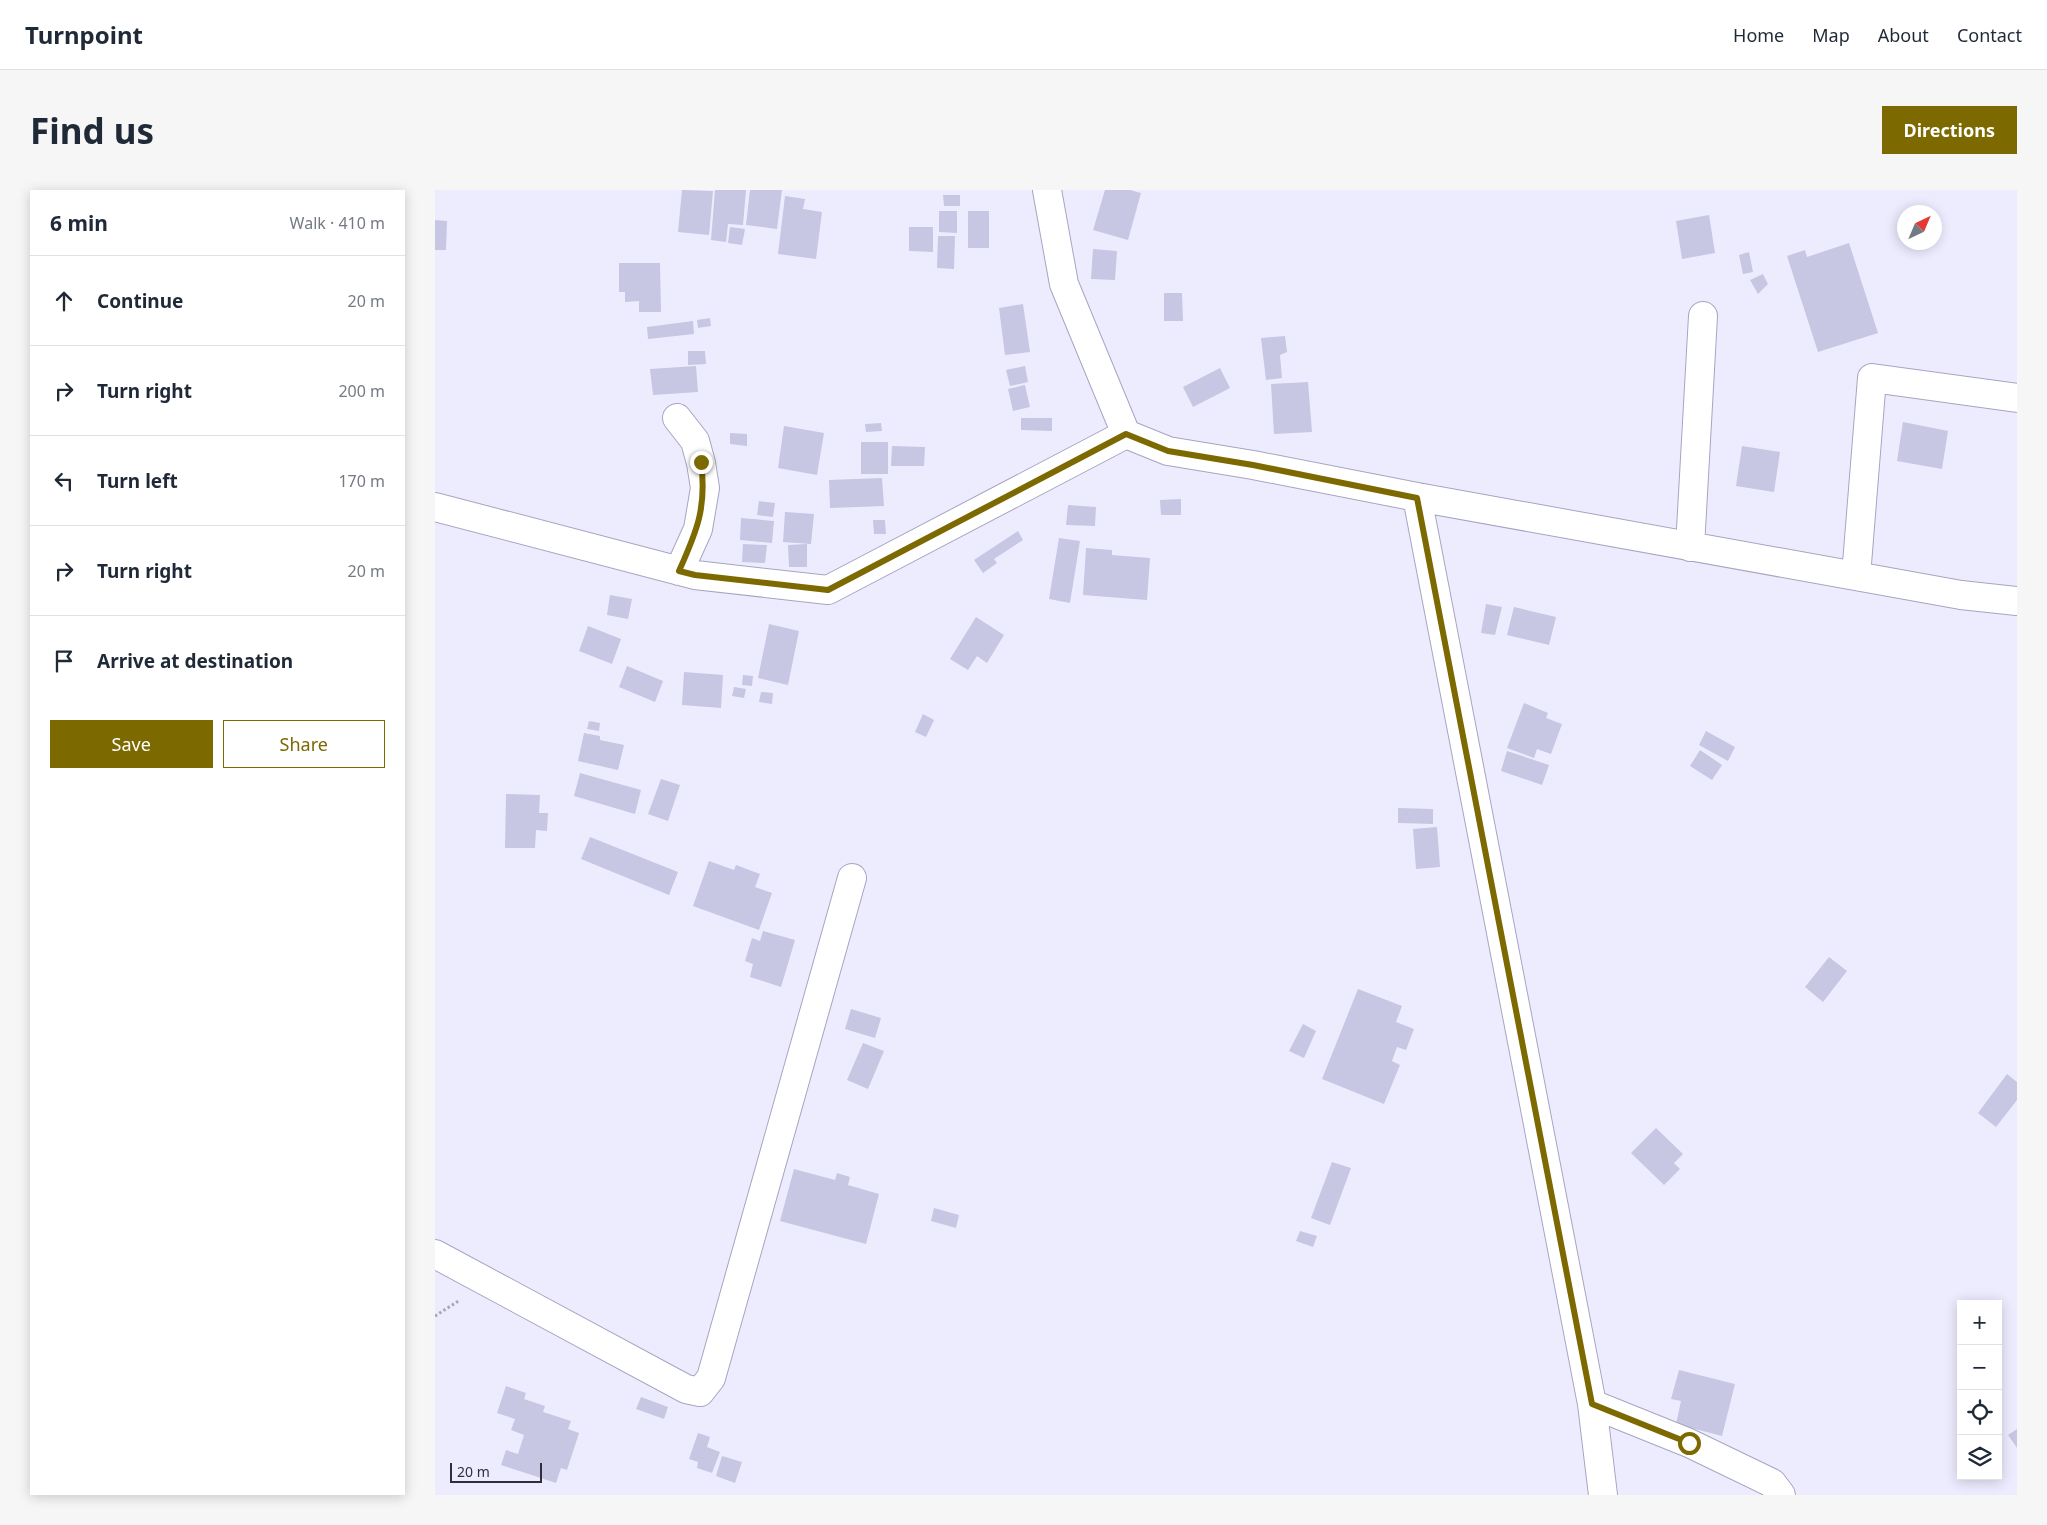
<!DOCTYPE html>
<html lang="en">
<head>
<meta charset="utf-8">
<style>
  body { margin:0; font-family:"Noto Sans",sans-serif; background:#f6f6f7; color:#1f2937 }
  .controls { position:absolute; right:15px; bottom:15px; display:grid; overflow:hidden; border-radius:0px; box-shadow:0 2px 12px #0003 }
  .controls button { width:45px; height:45px; display:grid; place-items:center; padding:0; border:0; border-bottom:1px solid #e0e1e3; background:#fff; color:#1f2937; font:25px sans-serif }
  .compass { position:absolute; left:1462px; top:15px; width:45px; height:45px; border-radius:50%; background:#fff; box-shadow:0 2px 12px #0003; rotate:44deg }
  .scale { position:absolute; left:15px; bottom:12px; width:92px; box-sizing:border-box; padding-left:5px; border:2px solid #2f2e3a; border-top:0; font-size:14px; line-height:18px; white-space:nowrap; color:#2f2e3a; -webkit-text-stroke:4px #edecff; paint-order:stroke }
  .stop { position:absolute; width:15px; height:15px; margin:-11px; border:4px solid #7c6900; border-radius:50%; background:#fff }
  .stop.end { background:#7c6900; border-color:#fff; box-shadow:0 1px 5px #0008 }
  .list { margin:0; padding:0; list-style:none }
  h2 { display:flex; justify-content:space-between; align-items:center; height:65px; margin:0; padding:0 20px; font-size:21px }
  h2 small { font-size:16px; font-weight:400; color:#747a83 }
  .list li { display:grid; grid-template-columns:32px 1fr auto; gap:15px; align-items:center; box-sizing:border-box; height:90px; padding:0 20px; border-top:1px solid #e0e1e3 }
  .list b { display:block; font-size:19px; white-space:nowrap }
  .list em { font-size:16px; font-style:normal; color:#747a83 }
  .actions { display:flex; gap:10px; padding:15px 20px }
  .actions a { flex:1; padding:11px 0; border:1px solid #7c6900; border-radius:0px; text-align:center; font-size:18px; color:#7c6900 }
  .actions .main { background:#7c6900; color:#fff }
  .icon { flex:none; width:28px; height:28px; fill:none; stroke:currentColor; stroke-width:2; stroke-linecap:round; stroke-linejoin:round }
  .map { position:relative; flex:none; width:1582px; height:1305px; overflow:hidden; border-radius:0px }
  header { display:flex; align-items:center; gap:30px; box-sizing:border-box; height:70px; padding:0 25px; background:#fff; border-bottom:1px solid #e0e1e3 }
  header strong { font-size:24px }
  nav { display:flex; gap:28px; margin-inline-start:auto; font-size:18px }
  .intro { display:flex; align-items:center; justify-content:space-between; box-sizing:border-box; height:120px; padding:0 30px }
  h1 { margin:0; font-size:35px }
  .button { padding:12px 22px; border-radius:0px; background:#7c6900; color:#fff; font-size:18px; font-weight:700 }
  main { display:flex; gap:30px; padding:0 30px }
  aside { flex:1; background:#fff; border-radius:0px; box-shadow:0 2px 12px #0003 }
  .map>svg:first-child { display:block }
  .building { fill:#c7c6e3 }
  .lines { fill:none; stroke-linecap:round; stroke-linejoin:round }
  .minor-casing { stroke:#a6a5c1; stroke-width:30 }
  .path { stroke:#a7a6b7; stroke-width:3; stroke-dasharray:2.5 2.5; stroke-linecap:butt }
  .minor { stroke:#fff; stroke-width:28 }
  .route { stroke:#7c6900; stroke-width:6 }
</style>
</head>
<body>
<header>
<strong>Turnpoint</strong>
<nav><a>Home</a><a>Map</a><a>About</a><a>Contact</a></nav>
</header>
<div class="intro"><h1>Find us</h1><a class="button">Directions</a></div>
<main>
<aside>
<h2>6 min<small>Walk · 410 m</small></h2>
<ul class="list">
<li><svg class="icon" aria-label="ahead" viewBox="0 0 24 24"><path d="M12 20V5M6 11l6-6 6 6"/></svg><div><b>Continue</b></div><em>20 m</em></li>
<li><svg class="icon" aria-label="right" viewBox="0 0 24 24"><path d="M7 20v-9h11M14 6l5 5-5 5"/></svg><div><b>Turn right</b></div><em>200 m</em></li>
<li><svg class="icon" aria-label="left" viewBox="0 0 24 24"><path d="M17 20v-9H6M10 6l-5 5 5 5"/></svg><div><b>Turn left</b></div><em>170 m</em></li>
<li><svg class="icon" aria-label="right" viewBox="0 0 24 24"><path d="M7 20v-9h11M14 6l5 5-5 5"/></svg><div><b>Turn right</b></div><em>20 m</em></li>
<li><svg class="icon" aria-label="arrive" viewBox="0 0 24 24"><path d="M6 21V4h12l-3 4 3 4H6"/></svg><div><b>Arrive at destination</b></div></li>
</ul>
<div class="actions"><a class="main">Save</a><a>Share</a></div>
</aside>
<div class="map">
<svg width="1582" height="1305" viewBox="0 0 1582 1305">
  <rect width="100%" height="100%" fill="#edecff"/>
  <path class="building" d="M247,0L278,1L274,45L243,42Z
    M280,0H311L308,35L293,34L291,52L276,50Z
    M315,0H347L342,39L311,35Z
    M670,0H695L706,3L693,50L658,40Z
    M508,5H525V16H509Z
    M350,6L370,9L368,19L387,22L381,69L343,64Z
    M504,21H522V43L504,42Z
    M533,21H554V58H533Z
    M1274,25L1280,63L1247,69L1241,31Z
    M0,30L12,31L11,60H0Z
    M295,37L310,39L307,55L293,53Z
    M474,37H498V62L474,61Z
    M503,46H520L519,79L502,78Z
    M1414,53L1443,143L1383,162L1352,66L1370,60L1372,67Z
    M658,59L682,61L680,90L656,89Z
    M1314,62L1318,82L1308,84L1304,65Z
    M184,73H225L226,122H204V111L190,112V102H184Z
    M1328,84L1333,94L1323,104L1315,90Z
    M729,103H747L748,131H729Z
    M588,114L595,162L570,165L564,118Z
    M275,128L276,136L263,138L262,130Z
    M258,131L259,144L213,149L212,137Z
    M850,146L852,162L845,165L847,188L831,190L826,148Z
    M253,161H270L271,174L253,175Z
    M261,176L263,202L218,205L215,179Z
    M590,176L593,192L575,196L571,180Z
    M785,178L795,198L758,217L748,197Z
    M873,192L877,242L839,244L836,194Z
    M590,195L595,217L578,221L573,199Z
    M586,228H617V241L586,240Z
    M1468,232L1513,241L1507,279L1462,271Z
    M446,233L447,241L431,242L430,234Z
    M349,236L389,243L382,285L343,278Z
    M295,243L312,244V256L295,254Z
    M426,252H453V284H426Z
    M457,256L490,257L489,276H456Z
    M1307,256L1345,262L1339,302L1301,296Z
    M447,288L449,316L395,318L394,290Z
    M746,309V325H726L725,310Z
    M324,311L340,313L338,327L322,325Z
    M633,315L661,317L660,336L631,335Z
    M350,322L379,324L376,354L348,352Z
    M306,328L339,331L337,353L305,350Z
    M438,330H450L451,344H439Z
    M583,341L588,350L559,369L562,373L548,383L539,370Z
    M624,348L645,351L635,413L614,409Z
    M308,354L332,355L330,373L307,372Z
    M372,354V377H354L353,355Z
    M651,358L677,360V365L715,368L712,410L648,405Z
    M175,405L197,409L193,429L172,425Z
    M1051,414L1067,417L1060,445L1046,443Z
    M1079,417L1121,427L1114,455L1072,445Z
    M541,427L569,445L552,473L542,466L533,480L515,469Z
    M334,434L364,441L353,495L323,488Z
    M153,436L186,449L177,474L144,461Z
    M192,476L228,491L220,512L184,497Z
    M249,482L288,485L286,518L247,515Z
    M308,485L318,486L317,496L307,495Z
    M299,497L311,499L309,508L297,506Z
    M326,502L338,503L337,514L324,512Z
    M1089,513L1113,523L1111,528L1127,534L1116,564L1102,559L1099,568L1072,558Z
    M488,524L499,530L491,547L480,542Z
    M154,531L165,533L164,541L152,539Z
    M1271,541L1300,557L1293,571L1264,555Z
    M149,543L165,546V550L189,555L183,580L143,571Z
    M1265,560L1287,575L1277,590L1255,576Z
    M1072,561L1114,575L1107,595L1066,581Z
    M145,583L206,600L200,624L139,606Z
    M226,589L245,595L233,631L213,624Z
    M71,604L105,605L104,623H113L112,641L101,640L100,658H70Z
    M963,618L998,619V634L963,633Z
    M1002,637L1005,677L981,679L978,639Z
    M155,647L243,682L234,705L146,669Z
    M274,671L299,680L301,675L325,684L320,697L337,703L324,740L258,716Z
    M328,741L360,750L346,797L315,787L318,774L310,771L317,748L325,751Z
    M1394,767L1412,781L1388,812L1370,797Z
    M923,799L967,816L961,832L979,839L971,860L962,857L957,871L965,875L949,914L887,889Z
    M416,819L446,828L440,848L410,839Z
    M868,834L881,841L869,868L854,861Z
    M428,853L449,861L433,899L412,890Z
    M1572,884L1582,892V910L1561,937L1543,923Z
    M1221,938L1248,964L1239,973L1245,979L1229,995L1196,963Z
    M897,972L916,978L895,1035L876,1028Z
    M359,979L400,990L402,983L415,987L413,995L444,1004L431,1054L345,1031Z
    M499,1018L524,1025L521,1038L496,1031Z
    M865,1041L882,1046L878,1057L861,1051Z
    M1244,1180L1300,1194L1287,1246L1241,1234L1246,1211L1236,1209Z
    M71,1196L91,1203L89,1209L110,1216L108,1222L136,1231L133,1239L144,1243L132,1280L126,1278L121,1293L66,1275L71,1260L83,1264L89,1245L76,1240L80,1229L62,1223Z
    M206,1207L233,1217L229,1229L201,1219Z
    M1582,1239V1258L1573,1245Z
    M263,1243L275,1247L272,1257L285,1262L277,1283L262,1278L263,1272L254,1269Z
    M287,1266L307,1272L300,1293L281,1286Z"/>
  <g class="lines">
    <g class="minor-casing">
      <path id="minor" d="M612,0L629,94L691,244L733,261L818,275L982,307L1526,405L1582,411
        M242,228L260,251L266,273L270,298L263,339L244,381
        M982,307L1157,1214L1168,1305
        M0,317L260,385L393,400L691,244
        M1255,357L1268,126
        M1421,386L1437,188L1582,208
        M0,1064L251,1199L265,1202L276,1188L417,688
        M1157,1214L1254,1253L1337,1293L1346,1305"/>
    </g>
    <path class="path" d="M0,1126L25,1110"/>
    <use href="#minor" class="minor"/>
  </g>
  <g class="lines">
    <path class="route" d="M266,272C272,317 262,341 244,381L260,385L393,400L691,244L733,261L818,275L982,308L1157,1214L1254,1253"/>
  </g>
</svg>
<div class="controls">
<button>+</button>
<button>−</button>
<button><svg class="icon" aria-label="locate" viewBox="0 0 24 24"><circle cx="12" cy="12" r="6"/><path d="M12 2v4M12 18v4M2 12h4M18 12h4"/></svg></button>
<button><svg class="icon" aria-label="layers" viewBox="0 0 24 24"><path d="M12 4l9 5-9 5-9-5zM3 14l9 5 9-5"/></svg></button>
</div>
<svg class="compass" viewBox="-18 -18 36 36"><path d="M0-13l5 13h-10z" fill="#e53935"/><path d="M0 13l5-13h-10z" fill="#747a83"/></svg>
<div class="scale">20 m</div>
<div class="stop" style="left:1254px;top:1253px"></div>
<div class="stop end" style="left:266px;top:272px"></div>
</div>
</main>
</body>
</html>
